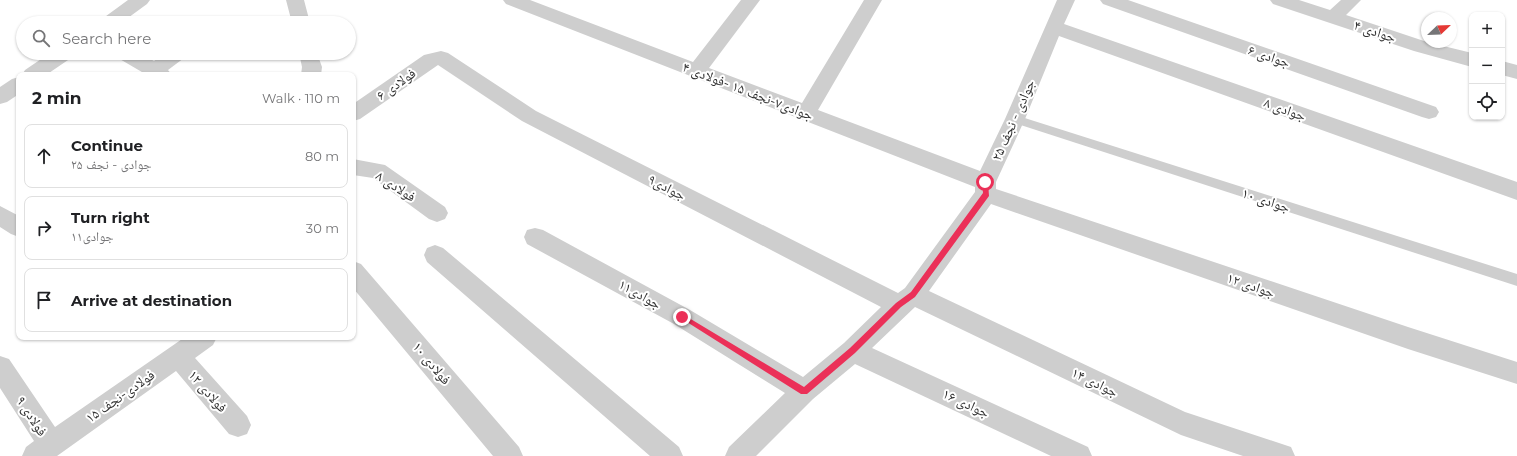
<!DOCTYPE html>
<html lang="en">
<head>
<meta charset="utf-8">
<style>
  body { margin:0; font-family:Montserrat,"Noto Naskh Arabic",sans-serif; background:#f6f6f6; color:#202124 }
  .controls { position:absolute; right:12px; top:12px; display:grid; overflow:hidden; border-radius:8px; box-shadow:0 1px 3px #0004 }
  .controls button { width:36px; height:36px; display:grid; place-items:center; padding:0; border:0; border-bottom:1px solid #e0e0e0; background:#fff; color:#202124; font:20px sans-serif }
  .compass { position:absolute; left:1421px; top:12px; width:36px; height:36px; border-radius:50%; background:#fff; box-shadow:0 1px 3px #0004; rotate:67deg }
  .stop { position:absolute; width:12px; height:12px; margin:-9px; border:3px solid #eb3058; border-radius:50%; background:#fff }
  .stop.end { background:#eb3058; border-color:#fff; box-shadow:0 1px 4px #0008 }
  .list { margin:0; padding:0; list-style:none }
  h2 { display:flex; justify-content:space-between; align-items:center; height:52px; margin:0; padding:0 16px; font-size:17px }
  h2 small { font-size:13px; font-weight:400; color:#757577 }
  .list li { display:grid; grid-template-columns:26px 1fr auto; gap:12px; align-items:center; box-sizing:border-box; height:64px; margin:0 8px 8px; padding:0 8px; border:1px solid #e0e0e0; border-radius:8px }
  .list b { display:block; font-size:15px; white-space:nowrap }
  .list p { margin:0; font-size:13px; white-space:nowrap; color:#757577 }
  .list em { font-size:13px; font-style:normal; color:#757577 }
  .icon { flex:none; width:22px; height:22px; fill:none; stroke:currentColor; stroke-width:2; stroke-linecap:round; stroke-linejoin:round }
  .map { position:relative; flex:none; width:1517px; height:456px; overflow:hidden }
  .search { position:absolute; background:#fff; box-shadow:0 1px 3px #0004; left:16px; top:16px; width:340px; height:44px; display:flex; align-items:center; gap:10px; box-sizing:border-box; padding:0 14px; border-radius:22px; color:#757577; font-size:15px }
  .panel { position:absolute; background:#fff; box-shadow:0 1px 3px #0004; left:16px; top:72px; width:340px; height:268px; border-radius:8px }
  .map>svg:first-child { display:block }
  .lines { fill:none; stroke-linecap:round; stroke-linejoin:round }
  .service { fill:#cecece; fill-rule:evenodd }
  .minor { fill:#cecece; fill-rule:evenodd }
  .route { fill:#eb3058 }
  .labels { text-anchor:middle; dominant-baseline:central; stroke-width:4; stroke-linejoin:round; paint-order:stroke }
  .street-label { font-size:14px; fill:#313131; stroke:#fff }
</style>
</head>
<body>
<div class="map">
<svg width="1517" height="456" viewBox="0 0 1517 456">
  <rect width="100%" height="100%" fill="#fff"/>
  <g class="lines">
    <path class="service" d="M1015,115L1517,274V286L1011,122L1009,119L1011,116Z"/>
    <path class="minor" d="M128,0H150L147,4L121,23H99L102,19Z
      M286,0H304L310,23H292Z
      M503,0H530L693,62L741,0H760L709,68L802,103L864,0H882L818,110L980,171L1005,119L1057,0H1075L1064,24L1517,182V200L1059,36L1025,119L996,182V189L1408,327L1517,362V384L1408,349L991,204L929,291L1185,412L1291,447L1295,456H1243L1181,435L915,307L872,348L1088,447L1092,456H1051L855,364L813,399L756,456H725L729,447L785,393L674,324L527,244L524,237L527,230L535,228L543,230L690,310L803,377L844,343L881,307L522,121L438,65L360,119L353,121V104L424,55L441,51L448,53L536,111L898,293L905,288L975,192V187L506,4Z
      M1100,0H1128L1436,107L1439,112L1436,117L1429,119L1422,117L1103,4Z
      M1270,0H1299L1330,10L1341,0H1361L1346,15L1427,42L1472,53V67L1414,51L1273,4Z
      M50,53H73L71,58L46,75H22L25,70Z
      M116,53H140L154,61L164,53H186L184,58L168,70L172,75H147L118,58Z
      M299,53H317L322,67L321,75H301L302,67Z
      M1502,61L1517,65V79L1502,75Z
      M19,77V94L7,102L0,104V87L12,79Z
      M353,159L385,165L445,207L448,213L445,219L437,222L429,219L373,178L353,175Z
      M0,206L19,216V237L11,234L0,227Z
      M435,245L443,248L679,447L683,456H650L427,262L424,255L427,248Z
      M353,261L361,264L519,447L523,456H493L353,288Z
      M185,337H217L213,345L195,358L247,416L251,425L247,434L238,437L229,434L176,371L57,456H22L26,447L34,441L0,388V356L9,359L55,427Z"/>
  </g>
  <path class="route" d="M985,179L988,182L989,196L915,297L901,307L855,353L807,394H801L679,317L680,315H684L804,387L850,348L896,303L911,292L983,193L982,182Z"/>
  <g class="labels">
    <g class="street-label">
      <text transform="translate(1375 31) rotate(18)">جوادی ۴</text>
      <text transform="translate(1269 56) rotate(19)">جوادی ۶</text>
      <text transform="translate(396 84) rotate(-35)">فولادی ۶</text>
      <text transform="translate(748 91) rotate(21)">جوادی۷-نجف ۱۵ -فولادی ۴</text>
      <text transform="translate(1285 109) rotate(20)">جوادی ۸</text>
      <text transform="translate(1013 120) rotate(-66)">جوادی - نجف ۲۵</text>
      <text transform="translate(396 186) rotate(33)">فولادی ۸</text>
      <text transform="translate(667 187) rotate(27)">جوادی۹</text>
      <text transform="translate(1266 200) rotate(18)">جوادی ۱۰</text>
      <text transform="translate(1251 285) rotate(19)">جوادی ۱۲</text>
      <text transform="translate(640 294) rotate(29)">جوادی۱۱</text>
      <text transform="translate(432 363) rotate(50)">فولادی ۱۰</text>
      <text transform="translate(1095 382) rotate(26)">جوادی ۱۴</text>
      <text transform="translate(208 391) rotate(49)">فولادی ۱۲</text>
      <text transform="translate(120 396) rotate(-35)">فولادی-نجف ۱۵</text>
      <text transform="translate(966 403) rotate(25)">جوادی ۱۶</text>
      <text transform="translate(32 416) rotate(57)">فولادی ۹</text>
    </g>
  </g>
</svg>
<div class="controls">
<button>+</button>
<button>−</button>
<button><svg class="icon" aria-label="locate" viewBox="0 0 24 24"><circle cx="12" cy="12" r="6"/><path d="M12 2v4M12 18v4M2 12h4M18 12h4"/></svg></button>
</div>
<svg class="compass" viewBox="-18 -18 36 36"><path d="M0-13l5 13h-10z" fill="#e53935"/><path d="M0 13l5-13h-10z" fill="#757577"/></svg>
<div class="stop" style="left:985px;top:182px"></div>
<div class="stop end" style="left:682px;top:317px"></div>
<div class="search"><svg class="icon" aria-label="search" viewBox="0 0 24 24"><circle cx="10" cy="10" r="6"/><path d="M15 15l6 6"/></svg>Search here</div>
<section class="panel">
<h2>2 min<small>Walk · 110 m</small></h2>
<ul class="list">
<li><svg class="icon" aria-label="ahead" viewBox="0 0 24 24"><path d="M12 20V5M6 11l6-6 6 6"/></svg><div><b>Continue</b><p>جوادی - نجف ۲۵</p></div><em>80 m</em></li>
<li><svg class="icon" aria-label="right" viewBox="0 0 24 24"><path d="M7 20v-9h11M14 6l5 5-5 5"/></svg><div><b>Turn right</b><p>جوادی۱۱</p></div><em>30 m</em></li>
<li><svg class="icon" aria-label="arrive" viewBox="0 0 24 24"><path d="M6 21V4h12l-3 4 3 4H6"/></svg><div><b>Arrive at destination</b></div></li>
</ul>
</section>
</div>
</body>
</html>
